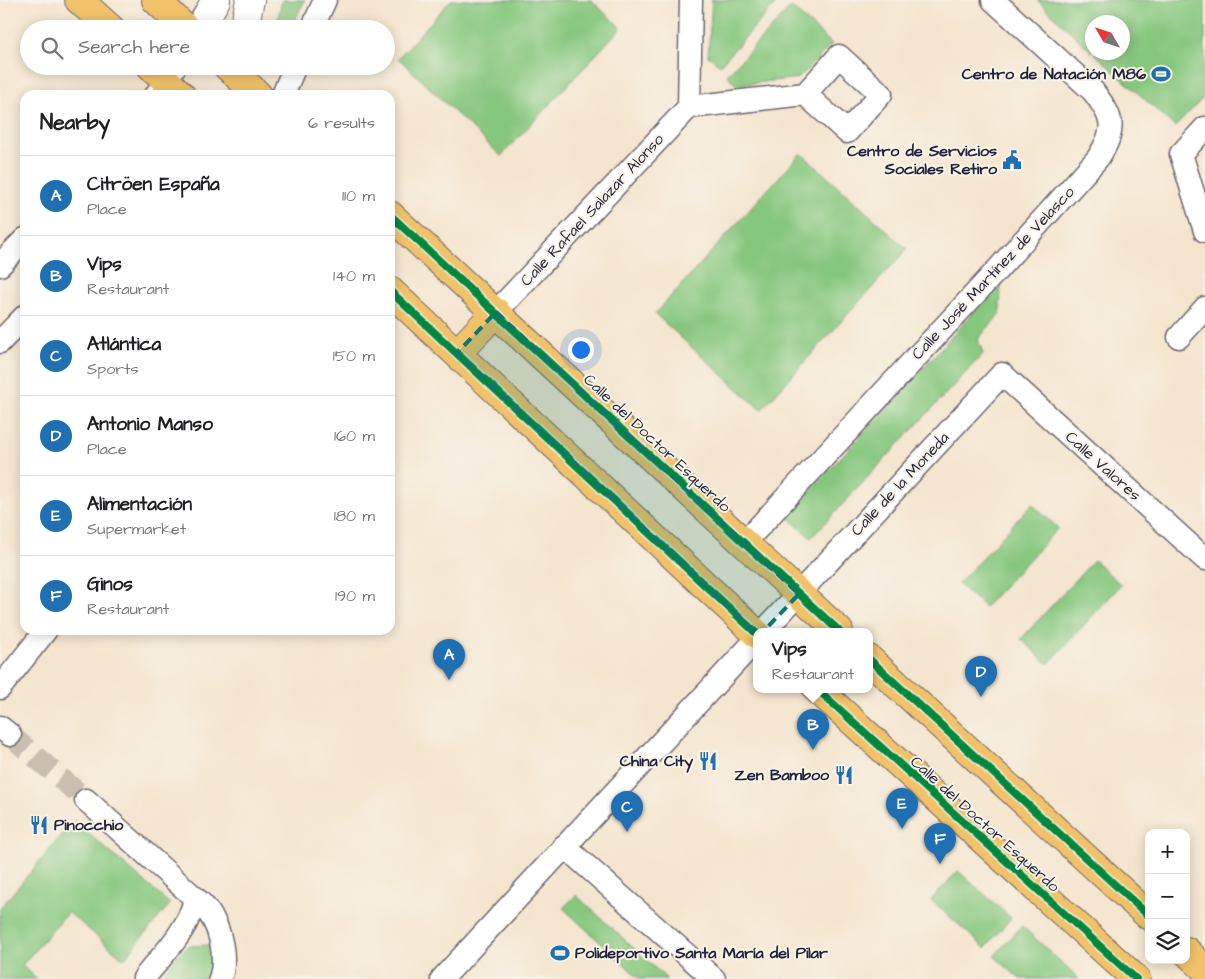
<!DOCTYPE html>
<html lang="en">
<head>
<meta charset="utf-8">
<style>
  body { margin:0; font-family:"Architects Daughter",sans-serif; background:#f6f6f6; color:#202124 }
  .controls { position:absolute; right:15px; bottom:15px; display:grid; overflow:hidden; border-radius:10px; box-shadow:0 2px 12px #0003 }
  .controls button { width:45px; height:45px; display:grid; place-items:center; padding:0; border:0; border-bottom:1px solid #e0e0e0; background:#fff; color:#202124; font:25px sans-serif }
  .compass { position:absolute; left:1085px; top:15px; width:45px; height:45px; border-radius:50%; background:#fff; box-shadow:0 2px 12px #0003; rotate:309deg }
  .you { position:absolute; left:580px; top:349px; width:18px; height:18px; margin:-12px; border:4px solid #fff; border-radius:50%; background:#1a73e8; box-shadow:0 0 0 8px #1a73e833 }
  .badge { display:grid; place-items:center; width:32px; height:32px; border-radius:50%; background:#1f6fb2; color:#fff; font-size:16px; font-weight:700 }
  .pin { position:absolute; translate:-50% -41px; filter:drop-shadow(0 1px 2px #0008) }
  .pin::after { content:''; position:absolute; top:26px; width:18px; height:15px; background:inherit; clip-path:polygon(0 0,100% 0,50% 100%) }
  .popup { position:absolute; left:753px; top:628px; width:120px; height:65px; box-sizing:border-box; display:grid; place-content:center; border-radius:10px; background:#fff; filter:drop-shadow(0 1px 4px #0005); font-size:16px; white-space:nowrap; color:#757577 }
  .popup b { font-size:19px; color:#202124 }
  .popup::after { content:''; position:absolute; left:50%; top:100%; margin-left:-10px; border:10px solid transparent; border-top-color:#fff }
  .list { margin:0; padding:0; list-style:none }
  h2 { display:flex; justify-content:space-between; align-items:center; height:65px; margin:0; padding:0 20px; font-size:21px }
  h2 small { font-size:16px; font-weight:400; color:#757577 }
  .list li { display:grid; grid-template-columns:32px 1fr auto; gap:15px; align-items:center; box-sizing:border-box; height:80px; padding:0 20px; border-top:1px solid #e0e0e0 }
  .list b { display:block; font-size:19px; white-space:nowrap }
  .list p { margin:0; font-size:16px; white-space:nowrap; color:#757577 }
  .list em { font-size:16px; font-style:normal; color:#757577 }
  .icon { flex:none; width:28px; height:28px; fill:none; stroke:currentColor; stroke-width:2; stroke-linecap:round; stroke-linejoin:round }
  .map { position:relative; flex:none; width:1205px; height:979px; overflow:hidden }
  .search { position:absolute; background:#fff; box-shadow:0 2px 12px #0003; left:20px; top:20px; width:375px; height:55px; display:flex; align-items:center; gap:12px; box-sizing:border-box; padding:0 18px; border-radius:28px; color:#757577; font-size:19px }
  .panel { position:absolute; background:#fff; box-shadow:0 2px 12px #0003; left:20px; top:90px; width:375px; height:545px; border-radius:15px }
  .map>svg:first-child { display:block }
  .green { fill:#86c77e; stroke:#54745c }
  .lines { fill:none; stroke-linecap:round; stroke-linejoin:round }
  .minor-tunnel { stroke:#cabeb1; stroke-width:22; stroke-dasharray:22 11; stroke-linecap:butt }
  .minor-casing { stroke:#6c666e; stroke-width:25 }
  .tertiary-casing { stroke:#6c666e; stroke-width:30 }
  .primary-casing { stroke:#6c666e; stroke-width:30 }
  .minor { stroke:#fff; stroke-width:22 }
  .tertiary { stroke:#fff; stroke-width:28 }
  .primary { stroke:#f2c26a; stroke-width:28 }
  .cycleway-casing { stroke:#f7f3e8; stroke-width:11 }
  .cycleway { stroke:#00873e; stroke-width:8 }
  .marked { fill:#0f766e; fill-opacity:0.2; stroke:#0f766e; stroke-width:4; stroke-dasharray:10 6; stroke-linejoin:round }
  .labels { text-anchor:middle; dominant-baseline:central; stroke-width:4; stroke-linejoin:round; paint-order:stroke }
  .poi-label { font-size:16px; font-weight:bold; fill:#22223b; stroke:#f7f3e8; text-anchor:end }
  .street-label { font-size:16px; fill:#22223b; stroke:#f7f3e8 }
</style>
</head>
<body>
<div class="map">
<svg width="1205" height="979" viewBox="0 0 1205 979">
  <rect width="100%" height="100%" fill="#f7f3e8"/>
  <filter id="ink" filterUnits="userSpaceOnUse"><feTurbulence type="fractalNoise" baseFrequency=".02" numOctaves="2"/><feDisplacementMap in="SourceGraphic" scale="10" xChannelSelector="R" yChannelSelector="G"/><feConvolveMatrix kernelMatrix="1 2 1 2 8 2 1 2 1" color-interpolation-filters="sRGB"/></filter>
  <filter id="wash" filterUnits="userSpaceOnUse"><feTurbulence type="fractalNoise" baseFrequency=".0096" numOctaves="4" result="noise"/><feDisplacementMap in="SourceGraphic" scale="20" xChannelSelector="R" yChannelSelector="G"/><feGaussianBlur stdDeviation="1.12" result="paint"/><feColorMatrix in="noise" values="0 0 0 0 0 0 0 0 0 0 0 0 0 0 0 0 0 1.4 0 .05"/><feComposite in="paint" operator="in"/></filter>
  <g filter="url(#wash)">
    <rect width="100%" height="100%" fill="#f4e5ce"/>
    <path class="green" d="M282,0H305L290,29L276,27Z
      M451,0H591L621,28L501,156L398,58Z
      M712,0H779L720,65L708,56Z
      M1037,0H1205V96L1175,127L1094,53L1122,52V22H1092V52Z
      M791,7L832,44L799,78L736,85L727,75Z
      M801,153L907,249L761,410L655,314Z
      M1001,283L1000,314L978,339L983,354L811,538L787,516Z
      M1032,504L1058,528L985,607L958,584Z
      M1094,560L1121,585L1048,664L1021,639Z
      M74,821L170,904L124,959L68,912L22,965L37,979H0V908Z
      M958,871L1011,918L985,948L931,900Z
      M576,895L667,979H640L563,908Z
      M1022,926L1079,979H1020L994,956Z
      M211,945L213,969L204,979H158L187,946Z"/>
  </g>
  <g filter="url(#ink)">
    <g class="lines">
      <path class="minor-tunnel" d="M10,735L86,800"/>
      <g class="minor-casing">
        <path id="minor" d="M312,29L325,0
          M156,95L175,66
          M283,95L295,66
          M689,107L691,0
          M1205,128L1181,154L1205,231
          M0,265L25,239
          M496,312L689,107L805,94L839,56L881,94L847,132L805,94
          M1179,337L1205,308
          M0,342L25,316
          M744,543L998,269L1098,158C1117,128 1114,119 1093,91L993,0
          M764,631L1002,374L1205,559
          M0,688L46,630
          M0,727L10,735
          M86,800L195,898C200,902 205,907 209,913C221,930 227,959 220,979
          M564,846L714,979
          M144,978C164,953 189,930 195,898
          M442,979L757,639"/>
      </g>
      <g class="tertiary-casing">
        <path id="tertiary" d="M199,29L216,0
          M244,29L250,0"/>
      </g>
      <g class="primary-casing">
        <path id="primary" d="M79,0L111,29
          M156,0L186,29
          M151,66L181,95
          M227,66L258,95
          M390,215L839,631
          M390,291L757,634
          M457,353L496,312
          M869,659L1149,916
          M817,689L1136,979
          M1186,951L1205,969"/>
      </g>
      <use href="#minor" class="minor"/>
      <use href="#tertiary" class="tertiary"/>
      <use href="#primary" class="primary"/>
      <g class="cycleway-casing">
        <path id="cycleway" d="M390,215L839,631
          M390,291L757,634
          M869,659L1149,916
          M817,689L1136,979"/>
      </g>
      <use href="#cycleway" class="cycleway"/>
    </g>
  </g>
  <path class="marked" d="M496,312L799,594L759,636L457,353Z"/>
  <defs>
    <g id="stadium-bare" transform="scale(1.5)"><path d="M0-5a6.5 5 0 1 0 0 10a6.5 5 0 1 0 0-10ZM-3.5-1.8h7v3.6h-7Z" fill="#1f6fb2" stroke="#f7f3e8" stroke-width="2.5" paint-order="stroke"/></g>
    <g id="civic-bare" transform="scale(1.5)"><path d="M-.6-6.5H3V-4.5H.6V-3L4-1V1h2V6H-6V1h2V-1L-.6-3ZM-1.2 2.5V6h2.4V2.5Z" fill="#1f6fb2" stroke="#f7f3e8" stroke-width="2.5" paint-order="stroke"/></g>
    <g id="restaurant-bare" transform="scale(1.5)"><path d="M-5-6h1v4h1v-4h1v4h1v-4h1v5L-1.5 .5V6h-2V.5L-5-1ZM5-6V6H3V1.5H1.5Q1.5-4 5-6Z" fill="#1f6fb2" stroke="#f7f3e8" stroke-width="2.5" paint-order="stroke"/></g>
  </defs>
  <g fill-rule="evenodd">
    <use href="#stadium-bare" x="1161" y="74"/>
    <use href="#civic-bare" x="1012" y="160"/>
    <use href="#restaurant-bare" x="708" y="761"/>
    <use href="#restaurant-bare" x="844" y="775"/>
    <use href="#restaurant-bare" x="39" y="825"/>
    <use href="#stadium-bare" x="560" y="953"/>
  </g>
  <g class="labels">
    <g class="poi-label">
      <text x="1146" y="74">Centro de Natación M86</text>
      <text x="997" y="151">Centro de Servicios<tspan x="997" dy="18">Sociales Retiro</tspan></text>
      <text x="693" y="761">China City</text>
      <text x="829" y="775">Zen Bamboo</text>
      <text x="54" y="825" text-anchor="start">Pinocchio</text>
      <text x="575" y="953" text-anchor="start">Polideportivo Santa María del Pilar</text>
    </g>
    <g class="street-label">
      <text transform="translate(592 210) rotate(-47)">Calle Rafael Salazar Alonso</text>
      <text transform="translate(993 273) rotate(-47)">Calle José Martínez de Velasco</text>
      <text transform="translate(657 443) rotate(43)">Calle del Doctor Esquerdo</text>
      <text transform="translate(1103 466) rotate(42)">Calle Valores</text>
      <text transform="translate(900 484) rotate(-47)">Calle de la Moneda</text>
      <text transform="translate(985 824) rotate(42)">Calle del Doctor Esquerdo</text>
    </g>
  </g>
</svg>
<div class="controls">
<button>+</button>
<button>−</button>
<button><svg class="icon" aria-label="layers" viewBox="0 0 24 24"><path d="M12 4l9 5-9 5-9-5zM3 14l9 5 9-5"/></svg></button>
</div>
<svg class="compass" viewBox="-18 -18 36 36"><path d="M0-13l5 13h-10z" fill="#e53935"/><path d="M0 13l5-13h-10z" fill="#757577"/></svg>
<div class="you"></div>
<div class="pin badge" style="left:449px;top:680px">A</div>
<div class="pin badge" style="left:813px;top:750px">B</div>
<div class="popup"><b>Vips</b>Restaurant</div>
<div class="pin badge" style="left:627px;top:832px">C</div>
<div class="pin badge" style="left:981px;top:697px">D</div>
<div class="pin badge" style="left:902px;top:829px">E</div>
<div class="pin badge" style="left:940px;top:864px">F</div>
<div class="search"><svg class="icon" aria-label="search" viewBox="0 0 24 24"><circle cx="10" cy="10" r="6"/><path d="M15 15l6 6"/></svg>Search here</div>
<section class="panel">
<h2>Nearby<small>6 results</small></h2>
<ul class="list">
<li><span class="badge">A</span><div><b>Citröen España</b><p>Place</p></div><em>110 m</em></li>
<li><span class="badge">B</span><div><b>Vips</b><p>Restaurant</p></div><em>140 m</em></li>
<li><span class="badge">C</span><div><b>Atlántica</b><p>Sports</p></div><em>150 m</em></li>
<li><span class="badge">D</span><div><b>Antonio Manso</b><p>Place</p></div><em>160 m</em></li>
<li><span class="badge">E</span><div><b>Alimentación</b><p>Supermarket</p></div><em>180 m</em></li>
<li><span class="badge">F</span><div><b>Ginos</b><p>Restaurant</p></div><em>190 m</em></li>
</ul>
</section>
</div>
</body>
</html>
